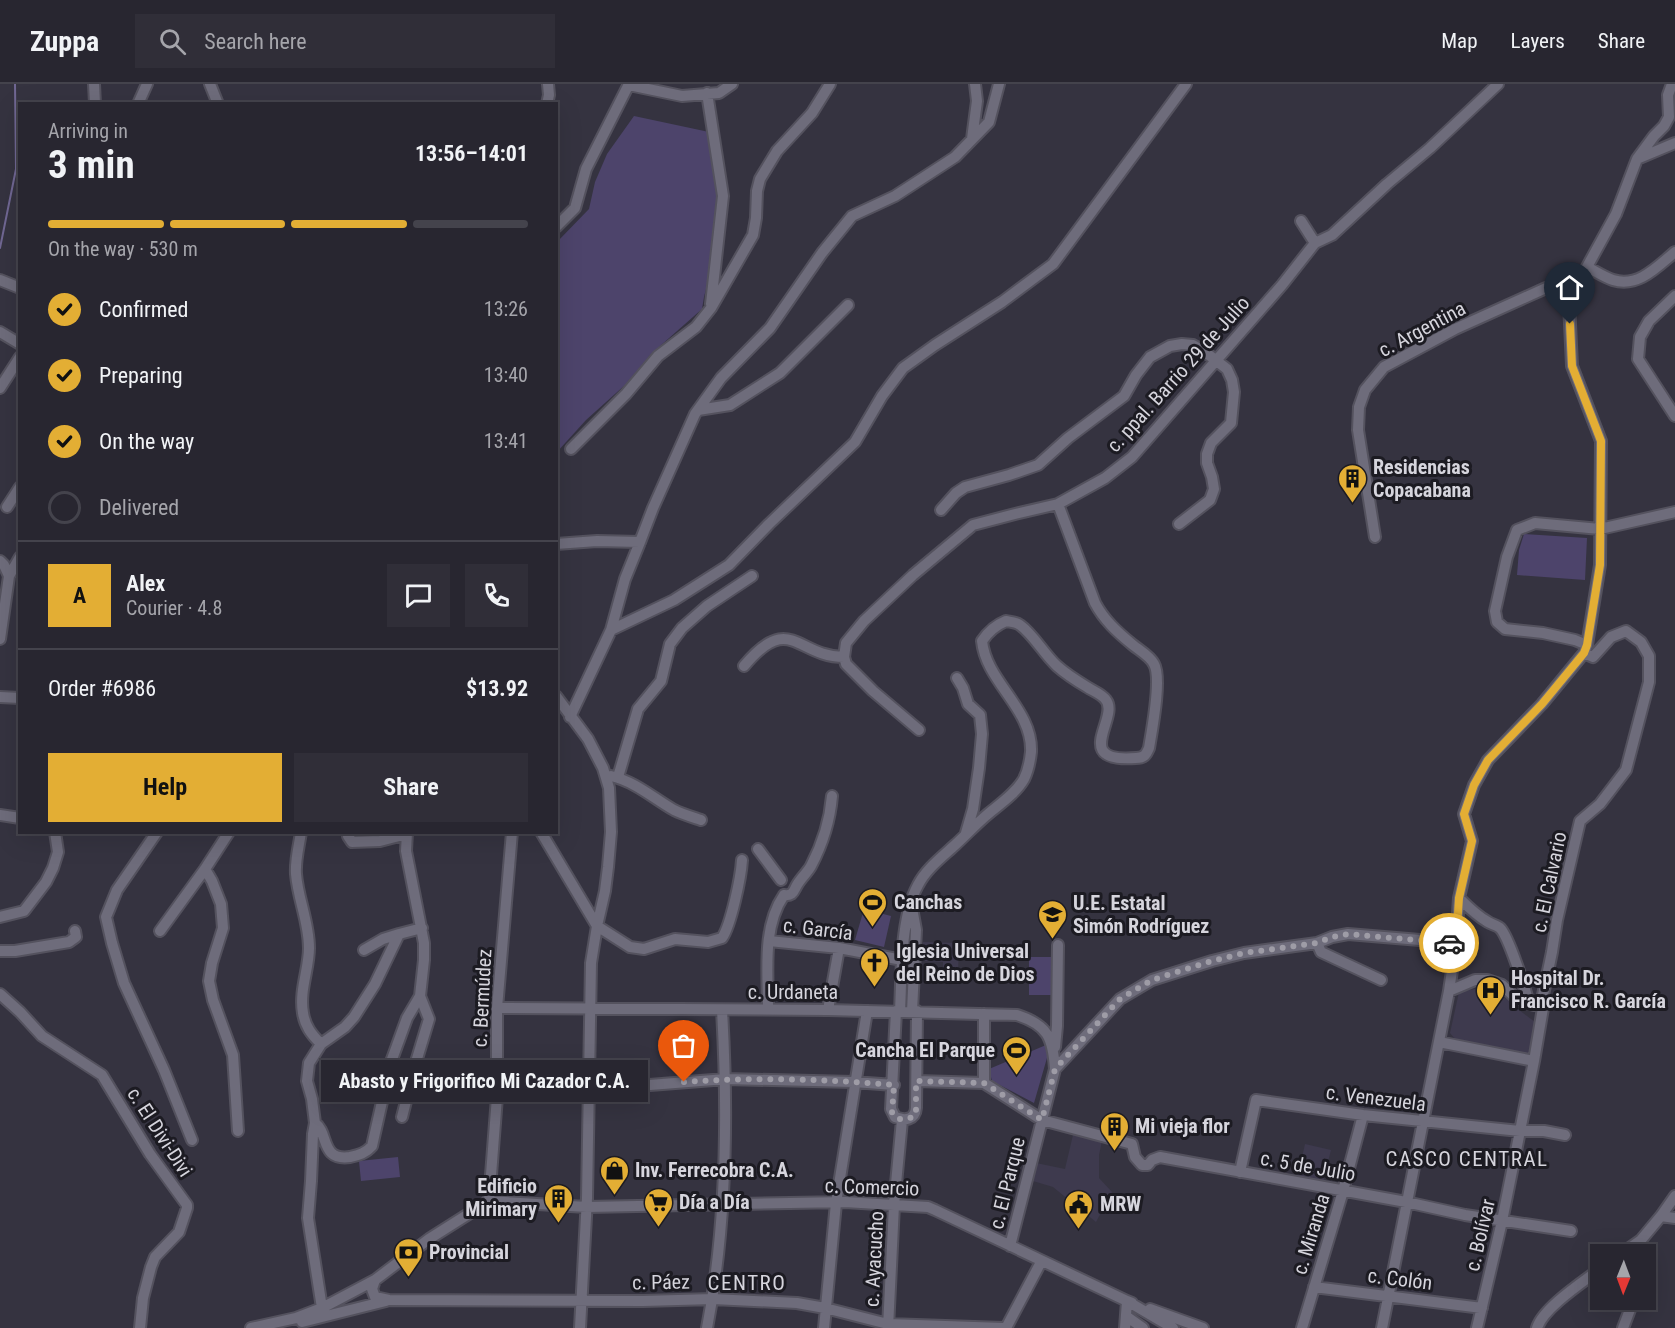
<!DOCTYPE html>
<html lang="en">
<head>
<meta charset="utf-8">
<style>
	body { margin:0; font-family:"Roboto Condensed",sans-serif; background:#302e38; color:#f1f3f6; height:100vh; display:flex; flex-direction:column; font-size:22px; white-space:nowrap }
	* { box-sizing:border-box; margin:0 }
	p { font-size:20px; color:#a5a5ab }
	.icon { flex:none; width:33px; height:33px; fill:none; stroke:currentColor; stroke-width:2; stroke-linecap:round; stroke-linejoin:round }
	.map { position:relative; flex:1; overflow:hidden }
	.details { position:absolute; left:18px; top:18px; width:540px; height:732px; display:flex; flex-direction:column; background:#282630; border-radius:0px; box-shadow:0 6px 24px #0002,0 0 0 2px #44434c }
	.details>* { flex:none }
	.needle { width:39px; rotate:181deg }
	.controls { position:absolute; left:1590px; top:1160px; display:grid; gap:12px }
	.controls a { display:grid; place-items:center; width:66px; height:66px; border-radius:0px; background:#282630; box-shadow:0 6px 24px #0002,0 0 0 2px #44434c; font-size:30px }
	.pin { position:absolute; display:grid; place-items:center; width:51px; height:51px; color:#fff; margin:-62px -26px; border-radius:50% 50% 50% 0; rotate:-45deg; box-shadow:0 0 6px #0007 }
	.pin .icon { rotate:45deg }
	.courier { position:absolute; display:grid; place-items:center; width:60px; height:60px; margin:-30px; border:4px solid #e3ae34; border-radius:50%; background:#fff; color:#222; box-shadow:0 2px 8px #0007 }
	.bubble { position:absolute; height:42px; border-radius:0px; background:#282630; box-shadow:0 6px 24px #0002,0 0 0 2px #44434c; font-size:20px; font-weight:700; line-height:42px; text-align:center }
	.head em { font-style:normal; font-weight:700 }
	.head div { display:flex; flex-direction:column-reverse }
	.head { display:flex; align-items:center; justify-content:space-between; height:102px; padding:0 30px }
	h1 { font-size:39px; font-weight:700; line-height:45px }
	.bar { display:grid; grid-template-columns:repeat(4,1fr); gap:9px 6px; align-content:center; height:72px; padding:0 30px }
	.bar i { height:8px; border-radius:4px; background:#44434c }
	.bar .current { background:#e3ae34 }
	.bar p { grid-column:span 4 }
	.line { display:flex; align-items:center; gap:15px; padding:0 30px; border-top:2px solid #44434c }
	.line div { flex:1 }
	.round { display:grid; place-items:center; flex:none; width:63px; height:63px; border-radius:0px; background:#302e38 }
	ol { padding:0 30px; list-style:none }
	li { display:flex; align-items:center; gap:18px; height:66px }
	li p { margin-inline-start:auto }
	li .icon { padding:6px; border-radius:50%; background:#e3ae34; color:#111; stroke-width:4 }
	li:last-child { color:#a5a5ab }
	li i { width:33px; height:33px; border:3px solid #44434c; border-radius:50% }
	.action { display:flex; gap:12px; margin-top:auto; padding:12px 30px }
	.action a { flex:1; height:69px; border-radius:0px; background:#e3ae34; color:#111; font-size:24px; font-weight:700; line-height:69px; text-align:center }
	.action a+a { background:#302e38; color:#f1f3f6 }
	header { display:flex; align-items:center; gap:36px; box-sizing:border-box; height:84px; padding:0 30px; background:#282630; border-bottom:2px solid #44434c }
	header strong { font-size:28px }
	nav { display:flex; gap:33px; margin-inline-start:auto; font-size:21px }
	.search { width:420px; height:54px; background:#302e38; display:flex; align-items:center; gap:15px; box-sizing:border-box; padding:0 21px; border-radius:0px; color:#a5a5ab; font-size:22px }
	.map>svg:first-child { display:block }
</style>
</head>
<body>
<header>
<strong>Zuppa</strong>
<div class="search"><svg class="icon" aria-label="search" viewBox="0 0 24 24"><circle cx="10" cy="10" r="6"/><path d="M15 15l6 6"/></svg>Search here</div>
<nav><a>Map</a><a>Layers</a><a>Share</a></nav>
</header>
<div class="map">
<svg width="1675" height="1244" viewBox="0 0 1675 1244">
	<rect width="100%" height="100%" fill="#353340"/>
	<!-- built -->
	<path fill="#3e3a4e" d="M 923,858 L 959,859 L 958,890 L 943,890 L 943,878 L 923,877 Z
		M 1485,903 L 1514,919 L 1519,926 L 1535,938 L 1529,971 L 1455,955 L 1450,949 L 1459,908 Z
		M 1073,1051 L 1102,1057 L 1099,1071 L 1099,1094 L 1112,1108 L 1096,1138 L 1053,1103 L 1033,1097 L 1036,1079 L 1065,1085 Z
		M 1305,1060 L 1331,1066 L 1323,1098 L 1298,1092 Z"/>
	<!-- green -->
	<path fill="#4d446b" d="M 634,32 L 709,48 L 719,106 L 713,177 L 704,213 L 702,225 L 651,270 L 625,301 L 586,336 L 557,368 L 557,158 L 589,125 L 595,98 L 607,70 Z
		M 1524,450 L 1587,454 L 1585,496 L 1517,491 L 1519,466 Z
		M 864,825 L 891,832 L 884,863 L 855,856 Z
		M 1029,873 L 1051,873 L 1051,911 L 1029,911 Z
		M 1046,961 L 1049,967 L 1034,1019 L 992,997 L 989,985 Z
		M 398,1073 L 400,1093 L 361,1097 L 359,1077 Z"/>
	<g fill="none" stroke-linecap="round" stroke-linejoin="round">
		<!-- stream -->
		<path stroke="#706793" stroke-width="2" d="M 0,164 L 16,85 L 15,0"/>
		<defs>
			<path id="minor" d="M 94,0 L 95,20
				M 210,0 L 218,20
				M 629,1 L 682,12 L 719,9 L 732,0
				M 707,9 L 723,112 L 711,220
				M 138,20 L 147,0
				M 547,20 L 549,11 L 548,0
				M 972,55 L 977,17 L 975,0
				M 1637,75 L 1654,52 L 1664,42 L 1669,33 L 1668,11 L 1672,0
				M 1301,137 L 1315,159
				M 556,143 L 575,124 L 586,85 L 629,0
				M 1587,183 C 1595,187 1604,193 1613,196 C 1638,204 1657,183 1675,168
				M 0,196 L 20,204
				M 1675,212 L 1649,237 L 1640,253 L 1638,275 L 1675,332
				M 0,248 L 20,260
				M 0,304 L 20,273
				M 698,326 L 730,321 L 780,289 L 848,221
				M 571,365 L 626,310 L 658,272 L 696,243 L 711,224 L 753,151 L 756,134 L 757,107 L 760,95 L 777,67 L 812,29 L 830,0
				M 7,423 L 20,403
				M 941,426 L 956,409 L 965,403 L 1009,391 L 1038,381 L 1068,354 L 1124,312 L 1136,291 L 1150,273 L 1170,262 L 1182,260 L 1193,261 L 1205,268 L 1227,285 L 1232,296 L 1234,308 L 1231,339 L 1211,359 L 1207,370 L 1207,379 L 1212,393 L 1214,405 L 1210,416 L 1179,440
				M 1375,453 L 1358,346 L 1359,323 L 1365,306 L 1384,283 L 1455,245 L 1546,204 L 1576,203
				M 556,460 L 597,457 L 640,458
				M 0,477 L 4,481 L 9,492 L 0,555
				M 9,492 L 20,473
				M 611,546 L 674,516 L 729,481 L 769,440 L 855,358 L 882,312 L 903,284 L 935,261 L 1002,218 L 1053,180 L 1186,0
				M 1587,561 L 1575,556 L 1543,549 L 1505,545 L 1497,538 L 1495,527 L 1507,473 L 1517,446 L 1535,439 L 1600,445 L 1675,428
				M 744,582 C 790,527 797,573 844,573
				M 957,594 L 963,604 L 968,620 L 980,631 L 982,650 L 979,684 L 973,725 L 966,749
				M 556,612 L 588,655 L 603,684 L 609,704 L 611,748 L 608,783 L 605,807 L 597,842 L 591,879 L 587,1114 L 580,1244
				M 0,613 L 20,614
				M 570,633 L 611,546 L 625,495 L 640,458 L 653,424 L 695,330 L 721,294 L 770,244 L 822,169 L 852,132 L 895,112 L 955,73 L 989,38 L 999,0
				M 919,646 L 873,607 L 846,580 L 844,573 L 846,559 L 864,537 L 913,491 L 973,441 L 1015,430 L 1058,420
				M 611,692 C 636,698 653,714 674,726 C 682,730 692,733 701,736
				M 618,693 L 638,625 L 661,597 L 670,560 L 682,544 L 707,522 L 752,492
				M 0,731 L 20,734
				M 157,748 L 117,806 L 106,833 L 112,859 L 124,899 L 164,986 L 192,1056
				M 301,748 C 299,762 295,776 296,790 C 298,815 309,838 309,864 C 309,885 299,907 303,929 C 305,942 311,950 321,960
				M 349,748 L 348,752 L 352,758 L 380,757 L 407,750
				M 541,748 L 597,842 L 630,863 L 644,865 L 675,855 L 708,858 L 722,854 C 731,841 741,793 742,776
				M 758,765 L 781,796
				M 205,785 L 212,797 L 221,820 L 223,844 L 212,879 L 209,897 L 213,916 L 233,971 L 238,1047
				M 784,811 C 793,812 793,808 797,801 C 801,794 807,789 811,782 C 822,761 830,736 832,712
				M 1459,814 C 1468,823 1477,832 1488,838 C 1491,840 1498,842 1500,844 C 1509,853 1525,905 1529,919
				M 912,824 L 916,846 L 912,927
				M 0,833 L 24,827 L 46,798 L 53,784 L 58,768 L 55,748
				M 160,847 L 205,785 L 229,748
				M 769,857 L 839,864 L 897,875
				M 1317,859 L 1321,868 L 1381,896
				M 364,866 L 383,855 L 399,850
				M 0,867 L 15,867 L 69,858 L 76,853 L 75,847
				M 1449,907 L 1475,896 L 1487,896 L 1502,901 L 1519,917 L 1534,921
				M 0,910 L 20,928 L 42,952 L 102,991 L 150,1070 L 187,1121 L 187,1124 L 179,1148 L 155,1173 L 151,1183 L 143,1214 L 140,1244
				M 497,924 L 828,926 L 1017,931 C 1048,941 1053,954 1055,985
				M 768,925 C 768,888 762,843 784,811
				M 828,926 L 839,864
				M 896,927 L 891,1025 L 895,1033 C 905,1037 915,1036 916,1024 L 917,927
				M 900,927 C 902,890 900,834 918,801 C 926,785 942,773 955,761 C 966,751 976,740 988,730 C 1000,720 1016,709 1024,695 C 1028,687 1030,677 1031,668 C 1033,625 986,598 982,557 C 988,548 996,541 1006,537 C 1011,538 1016,538 1020,541 C 1033,550 1044,570 1057,582 C 1066,590 1077,597 1087,603 C 1093,607 1102,610 1106,616 C 1120,634 1070,679 1136,674 C 1144,674 1146,671 1149,664 C 1152,646 1162,594 1154,580 C 1150,572 1139,566 1133,561 C 1117,548 1104,536 1095,519 L 1058,420 L 1105,394 L 1132,373 L 1282,201 L 1315,159 L 1332,151 L 1387,100 L 1430,64 L 1498,0
				M 1439,958 L 1534,977
				M 1055,963 L 1057,942 L 1058,861
				M 917,997 L 984,999 L 1042,1036 L 1132,1060 L 1135,1073 L 1142,1081 L 1148,1081 L 1152,1076 L 1160,1073 L 1406,1118 L 1465,1131 L 1571,1147
				M 984,999 L 984,930
				M 497,1013 L 726,995 L 854,998 L 894,1001
				M 402,1033 L 416,978 L 429,935 L 420,912
				M 315,1039 C 329,1049 320,1077 350,1073 C 359,1071 366,1069 372,1062 L 391,978 L 407,934 L 420,912 L 424,876 L 424,859 L 406,767 L 407,748
				M 1240,1088 L 1256,1016 L 1363,1031 L 1520,1047 L 1544,1047 L 1565,1051
				M 489,1117 L 497,1013 L 497,924 L 512,748
				M 1661,1132 L 1675,1134
				M 1010,1162 L 1055,985 L 1120,915 L 1152,896 L 1212,877 L 1244,869 L 1317,859 L 1332,853 L 1348,850 L 1456,859
				M 1621,1170 L 1641,1156 L 1661,1132 L 1675,1112
				M 1314,1203 L 1482,1224
				M 322,1224 L 308,1134 L 311,1097 L 313,1050 L 315,1039 L 312,1015 L 307,997 L 309,979 L 321,960 L 345,943 L 354,933 L 375,900 L 399,850 L 422,844
				M 1150,1225 L 1203,1244
				M 1126,1232 L 1143,1244
				M 302,1238 L 386,1217
				M 251,1244 L 296,1234 L 322,1224 L 375,1196
				M 707,1244 C 727,1141 728,1031 722,926
				M 824,1244 L 836,1119 L 867,927
				M 888,1244 L 894,1121 L 902,1036
				M 1003,1244 L 888,1240 L 825,1224 L 797,1219 L 713,1215 L 643,1217 L 389,1216 L 375,1213 L 372,1205 L 375,1196 L 429,1155 L 489,1117 L 587,1123 L 845,1118 L 894,1121 L 928,1123 L 935,1126 L 1127,1217 L 1173,1244
				M 1006,1244 L 1041,1178
				M 1125,1244 L 1127,1217 L 1132,1219
				M 1302,1244 L 1343,1107 L 1363,1031
				M 1382,1244 L 1449,907 L 1456,859 L 1459,814 L 1472,757 L 1464,730 L 1474,701 L 1488,676 L 1542,620 L 1584,569 L 1587,561 L 1600,481 L 1601,357 L 1572,282 L 1569,219 L 1576,203 L 1616,130 L 1637,75 L 1675,59
				M 1477,1244 L 1502,1137 L 1534,977 L 1543,924 L 1543,911 L 1552,868 L 1557,836 L 1580,737 L 1600,720 L 1626,686 L 1649,598 L 1649,572 L 1641,558 L 1626,547 L 1611,553 L 1593,573 L 1584,569
				M 1537,1244 C 1543,1224 1583,1198 1600,1185
				M 1623,1244 L 1634,1215"/>
		</defs>
		<!-- minor casing -->
		<use href="#minor" stroke="#54525e" stroke-width="14"/>
		<!-- minor -->
		<use href="#minor" stroke="#6e6c7b" stroke-width="10"/>
	</g>
	<g fill="none" stroke-linecap="round" stroke-linejoin="round">
		<!-- done -->
		<path stroke="#9e9ca6" stroke-width="6" stroke-dasharray="0 10.8" d="M 684,998 C 754,993 825,995 894,1001 L 892,1029 C 899,1038 908,1037 916,1030 L 916,997 L 984,999 L 1042,1036 L 1055,985 L 1120,915 L 1152,896 L 1212,877 L 1244,869 L 1317,859 L 1332,853 L 1348,850 L 1449,859"/>
		<!-- route -->
		<path stroke="#e3ae34" stroke-width="8" d="M 1449,859 L 1456,859 L 1459,814 L 1472,757 L 1464,730 L 1474,701 L 1488,676 L 1542,620 L 1584,569 L 1587,561 L 1600,481 L 1601,357 L 1572,282 L 1570,240"/>
	</g>
	<!-- icons -->
	<defs>
		<symbol id="building-pin" viewBox="-11 -11 22 30"><path d="M0 17L-7.5 6A9.5 9.5 0 1 1 7.5 6Z" fill="#e3ae34" stroke="#1c1b22"/><path d="M-4-6H4V6H1V3H-1V6H-4ZM-2.5-4.3h1.7v1.8h-1.7ZM.8-4.3h1.7v1.8H.8ZM-2.5-1h1.7V.8h-1.7ZM.8-1h1.7V.8H.8Z" fill="#111"/></symbol>
		<symbol id="stadium-pin" viewBox="-11 -11 22 30"><path d="M0 17L-7.5 6A9.5 9.5 0 1 1 7.5 6Z" fill="#e3ae34" stroke="#1c1b22"/><path d="M0-5a6.5 5 0 1 0 0 10a6.5 5 0 1 0 0-10ZM-3.5-1.8h7v3.6h-7Z" fill="#111"/></symbol>
		<symbol id="school-pin" viewBox="-11 -11 22 30"><path d="M0 17L-7.5 6A9.5 9.5 0 1 1 7.5 6Z" fill="#e3ae34" stroke="#1c1b22"/><path d="M0-5L7-2L0 1L-7-2ZM-4 1L0 2.5L4 1V4Q0 6-4 4Z" fill="#111"/></symbol>
		<symbol id="church-pin" viewBox="-11 -11 22 30"><path d="M0 17L-7.5 6A9.5 9.5 0 1 1 7.5 6Z" fill="#e3ae34" stroke="#1c1b22"/><path d="M-1.2-6h2.4v3.5h3.3v2.4h-3.3V6h-2.4V-.1h-3.3v-2.4h3.3Z" fill="#111"/></symbol>
		<symbol id="hospital-pin" viewBox="-11 -11 22 30"><path d="M0 17L-7.5 6A9.5 9.5 0 1 1 7.5 6Z" fill="#e3ae34" stroke="#1c1b22"/><path d="M-5-5h3v3.5h4V-5h3V5h-3V1.5h-4V5h-3Z" fill="#111"/></symbol>
		<symbol id="shop-pin" viewBox="-11 -11 22 30"><path d="M0 17L-7.5 6A9.5 9.5 0 1 1 7.5 6Z" fill="#e3ae34" stroke="#1c1b22"/><path d="M-5-2.5h2.3a2.7 3.5 0 0 1 5.4 0H5L5.5 6h-11ZM-1.5-2.5h3a1.5 2.3 0 0 0-3 0Z" fill="#111"/></symbol>
		<symbol id="supermarket-pin" viewBox="-11 -11 22 30"><path d="M0 17L-7.5 6A9.5 9.5 0 1 1 7.5 6Z" fill="#e3ae34" stroke="#1c1b22"/><path d="M-6-5.5h2.5l.6 2H6L4.5 2H-2.5L-4.4-4H-6ZM-1.5 3.2a1.3 1.3 0 1 0 .1 0ZM3 3.2a1.3 1.3 0 1 0 .1 0Z" fill="#111"/></symbol>
		<symbol id="civic-pin" viewBox="-11 -11 22 30"><path d="M0 17L-7.5 6A9.5 9.5 0 1 1 7.5 6Z" fill="#e3ae34" stroke="#1c1b22"/><path d="M-.6-6.5H3V-4.5H.6V-3L4-1V1h2V6H-6V1h2V-1L-.6-3ZM-1.2 2.5V6h2.4V2.5Z" fill="#111"/></symbol>
		<symbol id="bank-pin" viewBox="-11 -11 22 30"><path d="M0 17L-7.5 6A9.5 9.5 0 1 1 7.5 6Z" fill="#e3ae34" stroke="#1c1b22"/><path d="M-6-4H6V4H-6ZM0-2.3a2.3 2.3 0 1 0 0 4.6a2.3 2.3 0 1 0 0-4.6Z" fill="#111"/></symbol>
	</defs>
	<g fill-rule="evenodd">
		<use href="#building-pin" x="1336" y="378" width="33" height="45"/>
		<use href="#stadium-pin" x="856" y="802" width="33" height="45"/>
		<use href="#school-pin" x="1036" y="814" width="33" height="45"/>
		<use href="#church-pin" x="858" y="862" width="33" height="45"/>
		<use href="#hospital-pin" x="1474" y="890" width="33" height="45"/>
		<use href="#stadium-pin" x="1000" y="950" width="33" height="45"/>
		<use href="#building-pin" x="1098" y="1026" width="33" height="45"/>
		<use href="#shop-pin" x="598" y="1070" width="33" height="45"/>
		<use href="#building-pin" x="542" y="1098" width="33" height="45"/>
		<use href="#supermarket-pin" x="642" y="1102" width="33" height="45"/>
		<use href="#civic-pin" x="1062" y="1104" width="33" height="45"/>
		<use href="#bank-pin" x="392" y="1152" width="33" height="45"/>
	</g>
	<g text-anchor="middle" stroke-width="6" stroke-linejoin="round" paint-order="stroke">
		<!-- street labels -->
		<g font-size="20" fill="#d6d5dd" stroke="#1c1b22">
			<text transform="translate(1422 245) rotate(-28)" y="7">c. Argentina</text>
			<text transform="translate(1178 290) rotate(-48)" y="7">c. ppal. Barrio 29 de Julio</text>
			<text transform="translate(1549 798) rotate(-78)" y="7">c. El Calvario</text>
			<text transform="translate(818 845) rotate(7)" y="7">c. García</text>
			<text x="793" y="915">c. Urdaneta</text>
			<text transform="translate(482 914) rotate(-87)" y="7">c. Bermúdez</text>
			<text transform="translate(1376 1014) rotate(7)" y="7">c. Venezuela</text>
			<text transform="translate(160 1048) rotate(57)" y="7">c. El Divi-Divi</text>
			<text transform="translate(1308 1082) rotate(10)" y="7">c. 5 de Julio</text>
			<text transform="translate(1007 1099) rotate(-76)" y="7">c. El Parque</text>
			<text transform="translate(872 1103) rotate(2)" y="7">c. Comercio</text>
			<text transform="translate(1311 1150) rotate(-73)" y="7">c. Miranda</text>
			<text transform="translate(1480 1151) rotate(-77)" y="7">c. Bolívar</text>
			<text transform="translate(874 1175) rotate(-87)" y="7">c. Ayacucho</text>
			<text transform="translate(1400 1195) rotate(7)" y="7">c. Colón</text>
			<text transform="translate(661 1198) rotate(-1)" y="7">c. Páez</text>
		</g>
		<!-- poi labels -->
		<g font-size="20" font-weight="bold" fill="#d6d5dd" stroke="#1c1b22" text-anchor="start">
			<text x="1373" y="390">Residencias<tspan x="1373" dy="23">Copacabana</tspan></text>
			<text x="894" y="825">Canchas</text>
			<text x="1073" y="826">U.E. Estatal<tspan x="1073" dy="23">Simón Rodríguez</tspan></text>
			<text x="896" y="874">Iglesia Universal<tspan x="896" dy="23">del Reino de Dios</tspan></text>
			<text x="1511" y="901">Hospital Dr.<tspan x="1511" dy="23">Francisco R. García</tspan></text>
			<text x="995" y="973" text-anchor="end">Cancha El Parque</text>
			<text x="1135" y="1049">Mi vieja flor</text>
			<text x="635" y="1093">Inv. Ferrecobra C.A.</text>
			<text x="537" y="1109" text-anchor="end">Edificio<tspan x="537" dy="23">Mirimary</tspan></text>
			<text x="679" y="1125">Día a Día</text>
			<text x="1100" y="1127">MRW</text>
			<text x="429" y="1175">Provincial</text>
		</g>
		<!-- neighbourhood labels -->
		<g font-size="21" letter-spacing="1.5" fill="#d6d5dd" stroke="#1c1b22">
			<text x="1467" y="1082">CASCO CENTRAL</text>
			<text x="747" y="1206">CENTRO</text>
		</g>
	</g>
</svg>
<div class="controls">
<a><svg class="needle" viewBox="-14 -14 28 28"><path d="M0-13l5 13h-10z" fill="#e53935"/><path d="M0 13l5-13h-10z" fill="#a5a5ab"/></svg></a>
</div>
<div class="pin" style="left:684px;top:998px;background:#ea580c"><svg class="icon" aria-label="bag" viewBox="0 0 24 24"><path d="M5 8h14l-1 12H6zM9 8a3 3 0 0 1 6 0"/></svg></div>
<div class="pin" style="left:1570px;top:240px;background:#1f2937"><svg class="icon" aria-label="home" viewBox="0 0 24 24"><path d="M3 11l9-7 9 7M6 9v11h12V9"/></svg></div>
<div class="courier" style="left:1449px;top:859px"><svg class="icon" aria-label="car" viewBox="0 0 24 24"><path d="M5 17H2v-5l4-1 3-4h7l3 4 3 1v5h-3M9 17h6M6 11h13"/><circle cx="7" cy="17" r="2"/><circle cx="17" cy="17" r="2"/></svg></div>
<div class="bubble" style="left:321px;top:976px;width:327px">Abasto y Frigorifico Mi Cazador C.A.</div>
<section class="details">
<div class="head"><div><h1>3 min</h1><p>Arriving in</p></div><em>13:56–14:01</em></div>
<div class="bar"><i class="current"></i><i class="current"></i><i class="current"></i><i></i><p>On the way · 530 m</p></div>
<ol>
<li><svg class="icon" aria-label="check" viewBox="0 0 24 24"><path d="M5 12l5 5 9-10"/></svg>Confirmed<p>13:26</p></li>
<li><svg class="icon" aria-label="check" viewBox="0 0 24 24"><path d="M5 12l5 5 9-10"/></svg>Preparing<p>13:40</p></li>
<li><svg class="icon" aria-label="check" viewBox="0 0 24 24"><path d="M5 12l5 5 9-10"/></svg>On the way<p>13:41</p></li>
<li><i></i>Delivered</li>
</ol>
<div class="line" style="height:108px"><b class="round" style="background:#e3ae34;color:#111">A</b><div><b>Alex</b><p>Courier · 4.8</p></div><a class="round"><svg class="icon" aria-label="chat" viewBox="0 0 24 24"><path d="M4 5h16v11H9l-5 4z"/></svg></a><a class="round"><svg class="icon" aria-label="phone" viewBox="0 0 24 24"><path d="M5 4h4l2 5-3 2q2 4 5 5l2-3 5 2v4C11 20 4 13 5 4z"/></svg></a></div>
<div class="line" style="height:78px"><div>Order #6986</div><b>$13.92</b></div>
<div class="action"><a>Help</a><a>Share</a></div>
</section>
</div>
</body>
</html>
